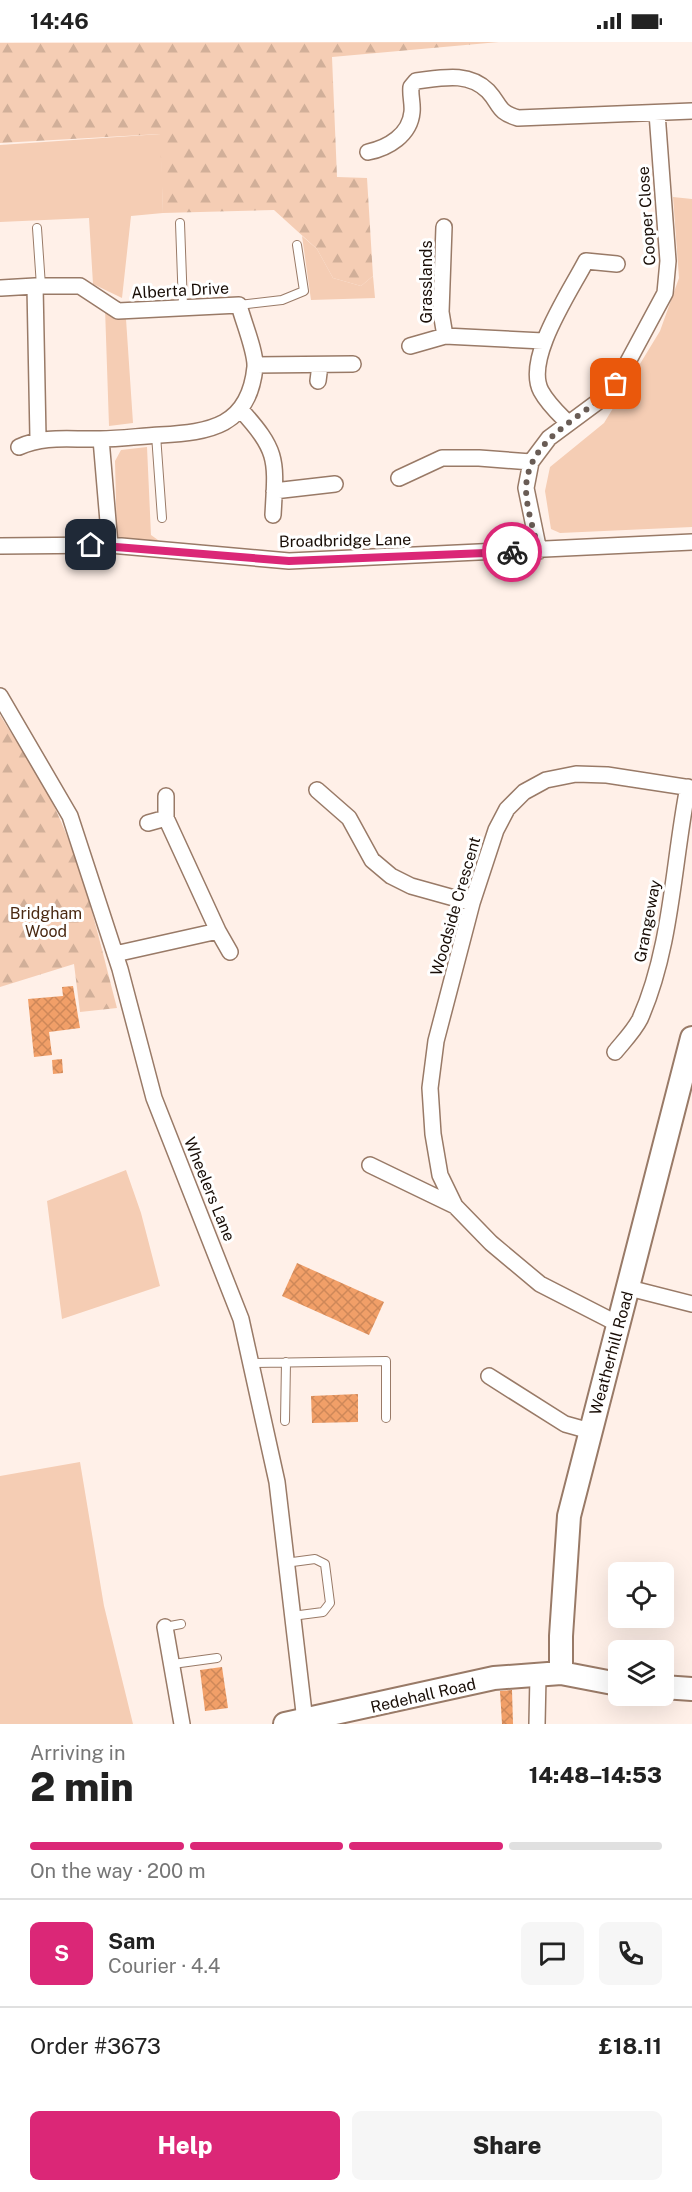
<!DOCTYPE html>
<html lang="en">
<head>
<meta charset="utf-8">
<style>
	body { margin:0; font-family:"Public Sans",sans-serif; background:#f6f6f6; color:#222; height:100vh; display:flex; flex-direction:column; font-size:22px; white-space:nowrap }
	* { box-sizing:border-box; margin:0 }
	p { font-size:20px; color:#767676 }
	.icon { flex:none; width:33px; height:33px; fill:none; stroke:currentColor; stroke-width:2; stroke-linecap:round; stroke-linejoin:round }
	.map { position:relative; height:1682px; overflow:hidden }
	.details { display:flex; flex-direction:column; background:#fff; flex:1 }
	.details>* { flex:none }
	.controls { position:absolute; left:608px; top:1520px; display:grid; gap:12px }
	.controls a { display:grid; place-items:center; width:66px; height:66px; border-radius:9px; background:#fff; box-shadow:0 6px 24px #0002; font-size:30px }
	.pin { position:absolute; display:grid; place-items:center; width:51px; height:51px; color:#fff; margin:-26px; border-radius:12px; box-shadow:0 3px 9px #0006 }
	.courier { position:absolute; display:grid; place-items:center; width:60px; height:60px; margin:-30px; border:4px solid #db2777; border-radius:50%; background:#fff; color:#222; box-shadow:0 2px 8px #0007 }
	.summary em { font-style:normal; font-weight:800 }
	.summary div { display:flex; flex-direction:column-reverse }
	.summary { display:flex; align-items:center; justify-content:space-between; height:102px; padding:0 30px }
	h1 { font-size:39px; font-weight:800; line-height:45px }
	.bar { display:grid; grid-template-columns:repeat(4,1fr); gap:9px 6px; align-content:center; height:72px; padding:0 30px }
	.bar i { height:8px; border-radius:4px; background:#e0e0e0 }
	.bar .active { background:#db2777 }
	.bar p { grid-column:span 4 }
	.line { display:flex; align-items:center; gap:15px; padding:0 30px; border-top:2px solid #e0e0e0 }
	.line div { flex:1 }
	.round { display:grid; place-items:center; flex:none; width:63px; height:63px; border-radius:9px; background:#f6f6f6 }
	.button { display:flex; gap:12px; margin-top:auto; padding:12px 30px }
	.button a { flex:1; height:69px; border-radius:9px; background:#db2777; color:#fff; font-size:24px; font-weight:800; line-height:69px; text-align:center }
	.button a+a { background:#f6f6f6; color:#222 }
	.status { display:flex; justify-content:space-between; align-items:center; height:42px; padding:0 30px; background:#fff; direction:ltr }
	.status svg { height:16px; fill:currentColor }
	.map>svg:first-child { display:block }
</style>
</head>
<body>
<div class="status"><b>14:46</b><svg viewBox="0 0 49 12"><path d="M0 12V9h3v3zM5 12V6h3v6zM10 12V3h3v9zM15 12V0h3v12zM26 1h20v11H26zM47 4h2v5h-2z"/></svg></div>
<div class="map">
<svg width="692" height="1682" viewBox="0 0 692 1682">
	<defs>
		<pattern id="forest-firs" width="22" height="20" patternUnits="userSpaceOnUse" patternTransform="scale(1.5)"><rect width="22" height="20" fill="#f5cdb4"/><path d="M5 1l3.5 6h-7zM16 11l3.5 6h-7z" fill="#d1af99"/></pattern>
		<pattern id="building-cross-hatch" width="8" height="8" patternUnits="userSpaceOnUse" patternTransform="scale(1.5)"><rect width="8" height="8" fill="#f19f68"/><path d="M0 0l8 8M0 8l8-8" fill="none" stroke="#ce8859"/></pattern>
	</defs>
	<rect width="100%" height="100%" fill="#fff0e8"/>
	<!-- green -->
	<path fill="#f5cdb4" d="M 161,92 L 163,171 L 131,174 L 122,256 L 93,242 L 89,176 L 0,180 L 0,103 Z
		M 673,155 L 692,157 L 692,485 L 560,491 L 551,487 L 545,449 L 550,425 L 604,381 L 660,289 L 679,236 Z
		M 302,194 L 317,207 L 333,236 L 361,244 L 373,234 L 375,256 L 311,258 Z
		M 105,266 L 126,277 L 133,381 L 109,384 Z
		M 147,405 L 151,493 L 172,508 L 117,498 L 115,419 L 121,408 Z
		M 126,1128 L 141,1171 L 160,1244 L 62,1277 L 47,1159 Z
		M 80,1420 L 104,1564 L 133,1682 L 0,1682 L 0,1434 Z"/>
	<!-- forest -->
	<path fill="url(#forest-firs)" d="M 499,0 L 332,15 L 337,135 L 367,136 L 373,234 L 361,244 L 333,236 L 317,207 L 274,168 L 163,171 L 160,92 L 0,101 L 0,1 Z
		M 0,673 C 17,701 36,727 50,756 C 82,819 99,897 117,966 L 80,970 L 74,922 L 0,945 Z"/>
	<!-- building -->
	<path fill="url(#building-cross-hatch)" d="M 73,944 L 80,986 L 49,990 L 52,1013 L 34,1015 L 28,957 L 63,954 L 62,945 Z
		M 62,1017 L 63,1031 L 53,1032 L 52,1018 Z
		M 297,1221 L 384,1260 L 369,1293 L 282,1254 Z
		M 358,1352 L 358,1380 L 312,1381 L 311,1354 Z
		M 222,1625 L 228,1666 L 205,1669 L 200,1628 Z
		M 512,1648 L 513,1682 L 502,1682 L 500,1649 Z"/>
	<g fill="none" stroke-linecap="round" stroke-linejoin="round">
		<defs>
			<path id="lane" d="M 180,181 L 183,264
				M 37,186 L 41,244
				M 239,263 L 282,258 L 304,249 L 297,203
				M 156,393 L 162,476
				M 253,1321 L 386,1319 L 386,1376
				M 285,1379 L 286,1320
				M 285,1521 L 315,1517 L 325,1522 L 330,1561 L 323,1570 L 292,1574
				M 165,1585 L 181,1582
				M 173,1622 L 217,1616"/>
			<path id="street" d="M 368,110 C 388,106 410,93 412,70 C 413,62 410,53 411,45 L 416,39 C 441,36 468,29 488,49 C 501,63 497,70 518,76 L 692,69
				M 444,185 L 441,270 L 445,294
				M 1,246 L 35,244
				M 410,304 L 445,294 L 543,299
				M 255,323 L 353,322
				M 318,339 L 320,323
				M 241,368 C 279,410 276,418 273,473
				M 568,381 C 558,371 548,362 541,349 C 524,317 570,250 586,219 L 617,222
				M 101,397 L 110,503
				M 19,405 C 45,393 71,398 100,397 C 120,397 140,394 160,393 C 210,390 249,385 255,325 C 256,310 243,279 239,263 L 118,269 L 80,244 L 35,244 L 38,396
				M 399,436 L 442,416 L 479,416 L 531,420
				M 274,449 L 335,442
				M 0,504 L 110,503 L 289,519 L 692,500
				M 539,509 L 526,446 L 531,420 L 549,396 L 603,356 L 616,342 L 665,251 L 668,219 L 657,71
				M 0,654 L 70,774 L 120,927 L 154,1056 L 241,1277 L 277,1440 L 305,1679
				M 317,748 L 349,776 L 372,818 L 391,834 L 411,844 L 472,861
				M 166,754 L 166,776
				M 218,889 L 230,910
				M 115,912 L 218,889 L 166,776 L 148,781
				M 615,1010 C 623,1000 634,989 640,977 C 672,905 673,821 688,745
				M 370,1123 L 455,1164
				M 629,1246 L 692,1262
				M 618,1282 L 540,1242 L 491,1201 L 455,1164 L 440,1133 L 433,1092 L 430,1046 L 436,999 L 472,861 L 496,788 L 507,767 L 524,750 L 546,738 L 576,732 L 607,733 L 692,746
				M 489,1334 L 565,1382 L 590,1389
				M 165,1585 L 182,1682
				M 537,1682 L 538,1634"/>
			<path id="secondary" d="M 561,1631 L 561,1594 L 569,1474 L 692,996
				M 663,1645 L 692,1647
				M 285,1682 L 494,1636 L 561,1631 L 618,1642"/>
		</defs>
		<!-- lane casing -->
		<use href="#lane" stroke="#997a67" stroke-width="10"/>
		<!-- street casing -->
		<use href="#street" stroke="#997a67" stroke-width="18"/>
		<!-- secondary casing -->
		<use href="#secondary" stroke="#997a67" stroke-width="26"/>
		<!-- lane -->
		<use href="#lane" stroke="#fff" stroke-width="8"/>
		<!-- street -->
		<use href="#street" stroke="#fff" stroke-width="15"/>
		<!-- secondary -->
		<use href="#secondary" stroke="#fff" stroke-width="22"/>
	</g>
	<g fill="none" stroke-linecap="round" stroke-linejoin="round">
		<!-- done -->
		<path stroke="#695c55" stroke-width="6" stroke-dasharray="0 10.8" d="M 512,510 L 539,509 C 534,489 526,466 526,446 C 528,394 586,376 616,342"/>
		<!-- route -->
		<path stroke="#db2777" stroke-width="8" d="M 91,503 L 289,519 L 512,510"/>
	</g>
	<g text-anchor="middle" stroke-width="6" stroke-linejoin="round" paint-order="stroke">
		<!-- street labels -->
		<g font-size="16" fill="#180d06" stroke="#fff">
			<text transform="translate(646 174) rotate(-94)" y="6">Cooper Close</text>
			<text transform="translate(426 240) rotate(-90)" y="6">Grasslands</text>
			<text transform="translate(180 248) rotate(-3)" y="6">Alberta Drive</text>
			<text transform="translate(345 498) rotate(-1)" y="6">Broadbridge Lane</text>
			<text transform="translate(455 864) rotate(-74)" y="6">Woodside Crescent</text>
			<text transform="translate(647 879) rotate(-79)" y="6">Grangeway</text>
			<text transform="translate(210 1147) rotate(68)" y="6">Wheelers Lane</text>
			<text transform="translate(611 1311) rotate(-75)" y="6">Weatherhill Road</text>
			<text transform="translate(423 1653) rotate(-13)" y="6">Redehall Road</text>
		</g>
		<!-- park labels -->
		<g font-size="16" fill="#4b2a13" stroke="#fff">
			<text x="46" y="877">Bridgham<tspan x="46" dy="18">Wood</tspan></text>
		</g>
	</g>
</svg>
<div class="controls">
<a><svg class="icon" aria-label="locate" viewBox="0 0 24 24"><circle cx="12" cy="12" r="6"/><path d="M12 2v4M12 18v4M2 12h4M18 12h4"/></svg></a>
<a><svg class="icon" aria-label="layers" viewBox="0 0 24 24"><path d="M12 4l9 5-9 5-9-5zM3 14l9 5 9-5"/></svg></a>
</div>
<div class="pin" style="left:616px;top:342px;background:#ea580c"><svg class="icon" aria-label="bag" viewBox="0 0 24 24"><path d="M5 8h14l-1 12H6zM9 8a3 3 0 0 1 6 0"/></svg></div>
<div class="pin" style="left:91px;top:503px;background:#1f2937"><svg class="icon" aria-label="home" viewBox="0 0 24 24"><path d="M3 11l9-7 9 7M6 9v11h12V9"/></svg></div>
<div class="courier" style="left:512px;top:510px"><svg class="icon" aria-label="bike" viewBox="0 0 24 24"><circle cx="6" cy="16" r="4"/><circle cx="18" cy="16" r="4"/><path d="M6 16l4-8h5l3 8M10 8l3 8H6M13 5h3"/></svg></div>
</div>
<section class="details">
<div class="summary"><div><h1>2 min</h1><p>Arriving in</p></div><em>14:48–14:53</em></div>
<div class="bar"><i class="active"></i><i class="active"></i><i class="active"></i><i></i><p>On the way · 200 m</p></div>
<div class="line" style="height:108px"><b class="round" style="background:#db2777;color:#fff">S</b><div><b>Sam</b><p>Courier · 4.4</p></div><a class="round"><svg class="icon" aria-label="chat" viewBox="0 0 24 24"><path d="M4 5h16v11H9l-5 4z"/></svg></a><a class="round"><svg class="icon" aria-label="phone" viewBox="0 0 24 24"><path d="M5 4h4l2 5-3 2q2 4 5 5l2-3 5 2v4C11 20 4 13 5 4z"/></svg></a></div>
<div class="line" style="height:78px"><div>Order #3673</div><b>£18.11</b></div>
<div class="button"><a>Help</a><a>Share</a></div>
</section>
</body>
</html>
